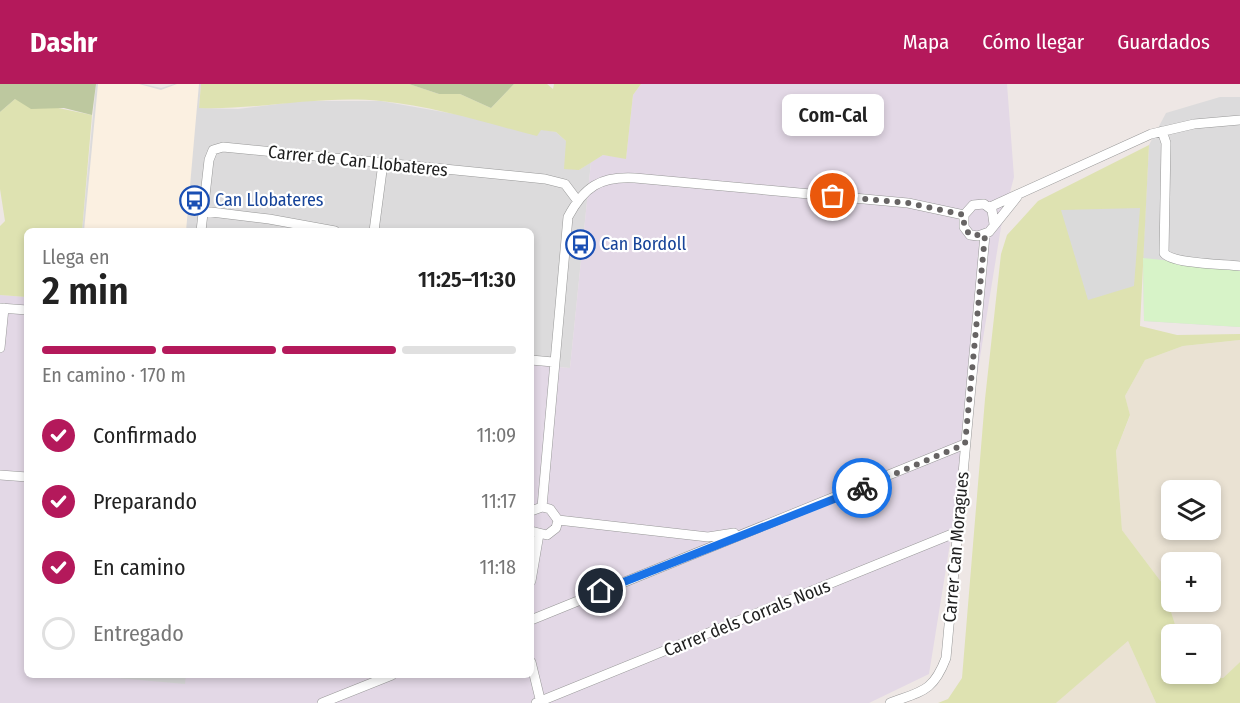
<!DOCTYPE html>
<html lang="es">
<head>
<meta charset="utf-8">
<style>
	body { margin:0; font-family:"Fira Sans Condensed",sans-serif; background:#f6f6f6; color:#222; height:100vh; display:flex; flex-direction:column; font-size:22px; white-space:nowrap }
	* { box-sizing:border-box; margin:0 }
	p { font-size:20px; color:#767676 }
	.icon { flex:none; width:33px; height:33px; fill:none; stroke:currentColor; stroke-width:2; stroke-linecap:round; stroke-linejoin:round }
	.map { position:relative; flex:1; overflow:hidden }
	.side { position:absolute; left:24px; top:144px; width:510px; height:450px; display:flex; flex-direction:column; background:#fff; border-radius:9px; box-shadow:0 3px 9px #0003 }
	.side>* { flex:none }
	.fabs { position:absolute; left:1161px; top:396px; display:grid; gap:12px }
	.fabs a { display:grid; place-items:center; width:60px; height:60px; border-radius:9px; background:#fff; box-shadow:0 3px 9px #0003; font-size:30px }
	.pin { position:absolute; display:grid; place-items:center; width:51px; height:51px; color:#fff; margin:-26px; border:3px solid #fff; border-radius:50%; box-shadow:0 2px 6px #0007 }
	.courier { position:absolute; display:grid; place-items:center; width:60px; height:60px; margin:-30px; border:4px solid #1a73e8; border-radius:50%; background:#fff; color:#222; box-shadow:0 2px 8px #0007 }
	.bubble { position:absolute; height:42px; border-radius:9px; background:#fff; box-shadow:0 3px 9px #0003; font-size:20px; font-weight:600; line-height:42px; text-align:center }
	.overview em { font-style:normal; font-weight:600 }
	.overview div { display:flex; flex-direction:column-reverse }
	.overview { display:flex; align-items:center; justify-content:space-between; height:102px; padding:0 18px }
	h1 { font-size:39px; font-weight:600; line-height:45px }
	.bar { display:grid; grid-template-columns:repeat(4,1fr); gap:9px 6px; align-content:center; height:72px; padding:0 18px }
	.bar i { height:8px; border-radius:4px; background:#e0e0e0 }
	.bar .selected { background:#b4195b }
	.bar p { grid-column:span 4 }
	ol { padding:0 18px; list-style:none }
	li { display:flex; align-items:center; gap:18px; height:66px }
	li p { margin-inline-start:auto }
	li .icon { padding:6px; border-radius:50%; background:#b4195b; color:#fff; stroke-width:4 }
	li:last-child { color:#767676 }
	li i { width:33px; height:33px; border:3px solid #e0e0e0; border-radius:50% }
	header { display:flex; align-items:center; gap:36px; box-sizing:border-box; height:84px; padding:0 30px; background:#b4195b; color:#fff }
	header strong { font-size:28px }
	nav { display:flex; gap:33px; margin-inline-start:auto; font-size:21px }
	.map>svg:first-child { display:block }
</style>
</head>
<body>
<header>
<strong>Dashr</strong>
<nav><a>Mapa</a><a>Cómo llegar</a><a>Guardados</a></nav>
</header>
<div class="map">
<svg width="1240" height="619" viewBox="0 0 1240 619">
	<rect width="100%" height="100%" fill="#eee7e5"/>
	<!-- residential -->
	<path fill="#dcdbdc" d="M 96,0 L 143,0 L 161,4 L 174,0 L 201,0 L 199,24 L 238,25 L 302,17 L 381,17 L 556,48 L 566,57 L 579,86 L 591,78 L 570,284 L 531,281 L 531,147 L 82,147 Z
		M 1220,13 L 1240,13 L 1240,243 L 1144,237 L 1143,174 L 1149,61 L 1166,29 Z"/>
	<!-- industrial -->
	<path fill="#e3d8e6" d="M 641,0 L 1007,0 L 1014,93 L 1001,143 L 929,590 L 869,619 L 0,619 L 0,211 L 27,213 L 27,591 L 531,591 L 531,281 L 570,284 L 591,78 L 603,71 L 626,74 L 633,11 Z"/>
	<!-- education -->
	<path fill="#fbf0e1" d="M 98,0 L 139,0 L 161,6 L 177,0 L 199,0 L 186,147 L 84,147 Z"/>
	<!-- farmland -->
	<path fill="#eae2d3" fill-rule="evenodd" d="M 1240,256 L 1240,578 L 1223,594 L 1190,591 L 1210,590 L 1210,550 L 1178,550 L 1162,499 L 1122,446 L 1116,367 L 1130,332 L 1125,312 L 1145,276 L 1183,262 ZM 1172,406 L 1210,406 L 1210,446 L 1172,446 ZM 1172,478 L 1210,478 L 1210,518 L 1172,518 Z
		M 1128,557 L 1156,619 L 1056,619 L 1060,615 Z"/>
	<!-- grass -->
	<path fill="#dee2b1" d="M 201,0 L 409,0 L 439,10 L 460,10 L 491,24 L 514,0 L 547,0 L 553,5 L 554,0 L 641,0 L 633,11 L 626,75 L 603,71 L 579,86 L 564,85 L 566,57 L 556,48 L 541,46 L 537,52 C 486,39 433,22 381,17 C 320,11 260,26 199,24 Z
		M 15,15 L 92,31 L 82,147 L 27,147 L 27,213 L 0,211 L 0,142 L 5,137 L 0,105 L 0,28 Z
		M 1149,61 L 1140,242 L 1177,251 L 1240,250 L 1240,256 L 1183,262 L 1145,276 L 1125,312 L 1130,331 L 1116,367 L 1122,446 L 1162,499 L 1178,550 L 1172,550 L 1172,590 L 1223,594 L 1240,578 L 1240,619 L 1156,619 L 1128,557 L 1056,619 L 938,619 L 948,615 L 962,594 L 985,315 L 1001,170 L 1007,151 L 1038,117 Z"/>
	<!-- forest -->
	<path fill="#bdc89f" d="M 0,0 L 96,0 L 92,31 L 64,24 L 31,25 L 15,15 L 0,28 Z
		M 409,0 L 514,0 L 491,24 L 460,10 L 439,10 Z"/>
	<!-- park -->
	<path fill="#d7f3c8" d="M 1143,174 L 1240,184 L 1240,243 L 1144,237 Z"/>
	<!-- parking -->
	<path fill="#dadada" d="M 1140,124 L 1134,202 L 1088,216 L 1061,126 Z
		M 106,591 L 186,591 L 185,600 L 106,593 Z"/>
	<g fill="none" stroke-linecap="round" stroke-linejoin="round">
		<defs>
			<path id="street" d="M 1162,47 L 1166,59 L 1164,169 C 1172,180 1224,180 1240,182
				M 990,123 L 1151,50 L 1194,40 L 1240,36
				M 203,127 L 269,135 L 335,147
				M 994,140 L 992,126 L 984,120 L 973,121 L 964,131 L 964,143 L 970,151 L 978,152 L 989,148 L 1017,113
				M 201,147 L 209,76 L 213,66 L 223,63 L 545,95 L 565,100 L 577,116
				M 374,147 L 383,79
				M 0,224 L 27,226
				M 0,264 L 4,224
				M 531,276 L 553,278
				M 0,391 L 27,393
				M 542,423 L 568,133 C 584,103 600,92 635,94 L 908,119 L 964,131
				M 531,427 L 542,423 L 550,425 L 558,436 L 556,444 L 547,451 L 531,447
				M 558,436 L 708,453 L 734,449
				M 531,497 L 539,450
				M 531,536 L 965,360
				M 531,578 L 541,619
				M 322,619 L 392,591
				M 536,619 L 957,448
				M 890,619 C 922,607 933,608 946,574 L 985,151"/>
		</defs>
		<!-- street casing -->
		<use href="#street" stroke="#989898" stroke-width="10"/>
		<!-- street -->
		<use href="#street" stroke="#fff" stroke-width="9"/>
	</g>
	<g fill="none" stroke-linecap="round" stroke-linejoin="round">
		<!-- done -->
		<path stroke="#676464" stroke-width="6" stroke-dasharray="0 10.8" d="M 833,112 L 908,119 L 964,131 L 964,143 L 970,151 L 985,151 L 965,360 L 862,404"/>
		<!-- route -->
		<path stroke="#1a73e8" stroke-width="8" d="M 601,507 L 862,404"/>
	</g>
	<!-- icons -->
	<defs>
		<symbol id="bus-ring" viewBox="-11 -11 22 22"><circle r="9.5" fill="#fff" stroke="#1a4fb4" stroke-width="1.5"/><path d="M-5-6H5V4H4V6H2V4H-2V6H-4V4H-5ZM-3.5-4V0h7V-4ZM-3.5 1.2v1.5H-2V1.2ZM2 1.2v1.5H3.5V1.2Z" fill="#1a4fb4"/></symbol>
	</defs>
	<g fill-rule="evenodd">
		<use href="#bus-ring" x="178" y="100" width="33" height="33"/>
		<use href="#bus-ring" x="564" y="144" width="33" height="33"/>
	</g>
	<g text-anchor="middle" stroke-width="4.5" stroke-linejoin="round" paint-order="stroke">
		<!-- street labels -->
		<g font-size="18" fill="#1e1e1e" stroke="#fff">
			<text transform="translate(358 77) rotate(6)" y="6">Carrer de Can Llobateres</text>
			<text transform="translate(956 463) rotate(-85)" y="6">Carrer Can Moragues</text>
			<text transform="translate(747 534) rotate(-22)" y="6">Carrer dels Corrals Nous</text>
		</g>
		<!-- transit labels -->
		<g font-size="18" fill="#164399" stroke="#fff" text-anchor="start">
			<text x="215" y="122">Can Llobateres</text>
			<text x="601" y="166">Can Bordoll</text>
		</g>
	</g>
</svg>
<div class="fabs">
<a><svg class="icon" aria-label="layers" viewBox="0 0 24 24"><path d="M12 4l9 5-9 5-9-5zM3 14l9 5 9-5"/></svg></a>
<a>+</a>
<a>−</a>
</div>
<div class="pin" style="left:833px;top:112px;background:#ea580c"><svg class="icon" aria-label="bag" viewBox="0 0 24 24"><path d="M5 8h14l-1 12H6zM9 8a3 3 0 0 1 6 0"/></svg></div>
<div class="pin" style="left:601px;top:507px;background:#1f2937"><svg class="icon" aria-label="home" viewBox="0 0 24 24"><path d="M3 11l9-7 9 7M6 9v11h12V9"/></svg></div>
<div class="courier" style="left:862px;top:404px"><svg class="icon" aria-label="bike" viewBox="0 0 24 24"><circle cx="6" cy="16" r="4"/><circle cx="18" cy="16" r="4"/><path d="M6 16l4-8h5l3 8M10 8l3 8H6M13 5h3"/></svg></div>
<div class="bubble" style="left:782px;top:10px;width:102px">Com-Cal</div>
<section class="side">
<div class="overview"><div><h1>2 min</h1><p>Llega en</p></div><em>11:25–11:30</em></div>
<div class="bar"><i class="selected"></i><i class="selected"></i><i class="selected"></i><i></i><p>En camino · 170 m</p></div>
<ol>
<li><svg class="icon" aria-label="check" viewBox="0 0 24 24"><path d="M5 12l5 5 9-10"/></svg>Confirmado<p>11:09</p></li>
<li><svg class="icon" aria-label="check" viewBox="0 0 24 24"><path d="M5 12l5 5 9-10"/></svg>Preparando<p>11:17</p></li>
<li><svg class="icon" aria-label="check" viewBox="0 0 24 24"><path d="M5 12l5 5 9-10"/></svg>En camino<p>11:18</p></li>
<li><i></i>Entregado</li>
</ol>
</section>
</div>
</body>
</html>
